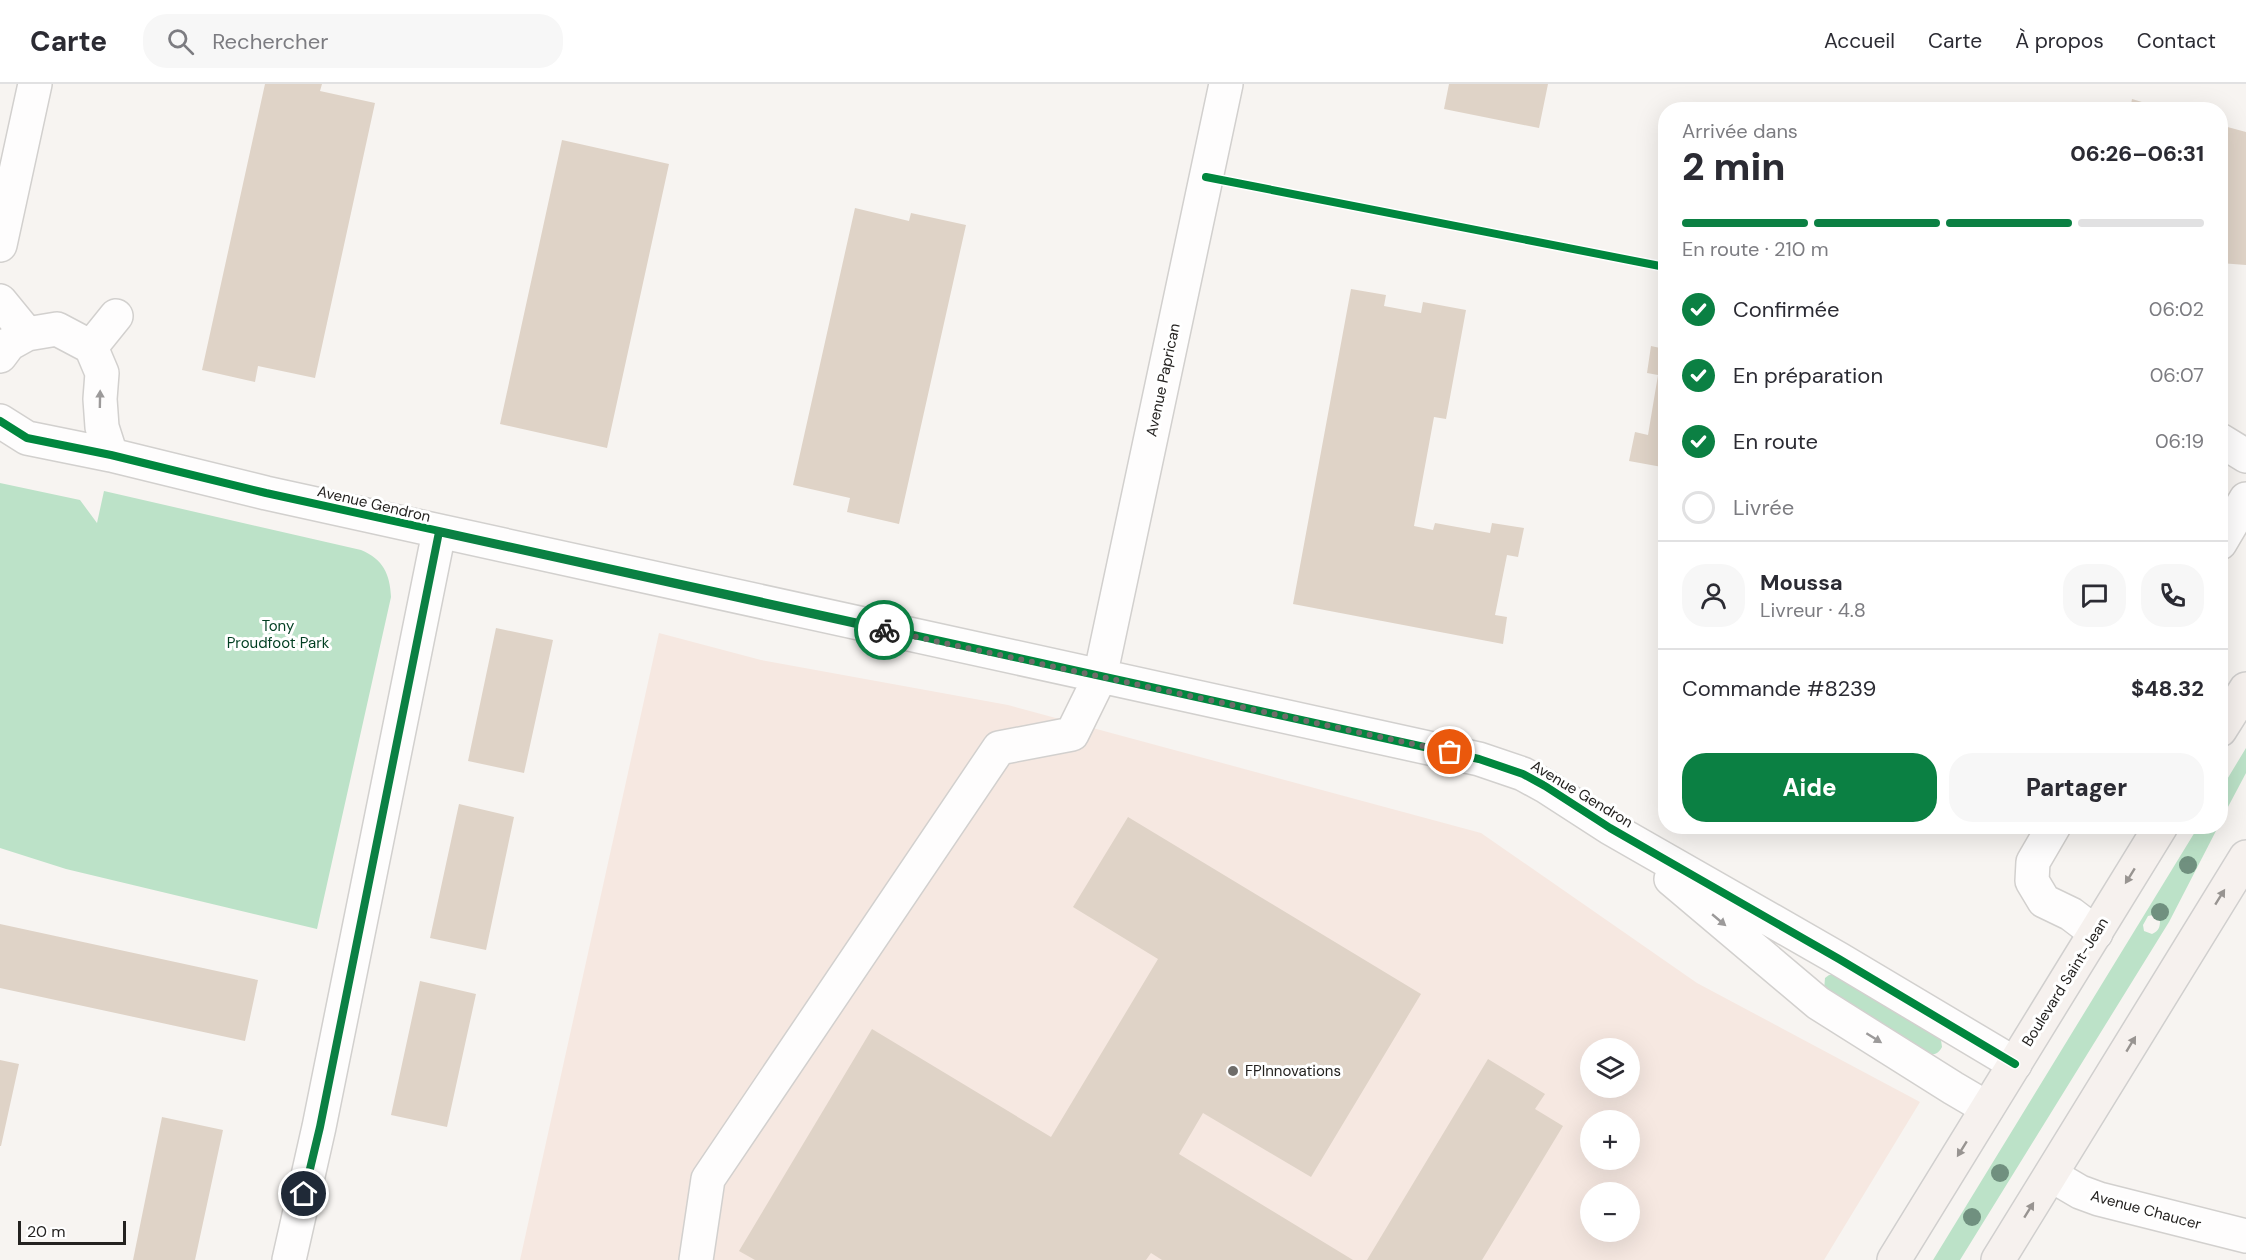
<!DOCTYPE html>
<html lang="fr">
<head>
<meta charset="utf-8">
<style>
	body { margin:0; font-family:"DM Sans",sans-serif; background:#f7f7f7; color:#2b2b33; height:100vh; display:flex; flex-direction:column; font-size:22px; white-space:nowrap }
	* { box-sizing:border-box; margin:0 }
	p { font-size:20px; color:#7c7c81 }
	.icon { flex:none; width:33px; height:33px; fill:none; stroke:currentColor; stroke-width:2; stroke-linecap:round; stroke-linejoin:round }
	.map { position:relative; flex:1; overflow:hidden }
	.details { position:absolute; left:1658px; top:18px; width:570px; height:732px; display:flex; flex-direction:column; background:#fff; border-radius:24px; box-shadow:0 6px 24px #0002 }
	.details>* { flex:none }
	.controls { position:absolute; left:1580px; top:954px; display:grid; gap:12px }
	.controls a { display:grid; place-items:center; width:60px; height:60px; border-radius:50%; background:#fff; box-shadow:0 6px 24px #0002; font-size:30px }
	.scale { position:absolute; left:18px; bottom:15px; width:108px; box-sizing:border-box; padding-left:6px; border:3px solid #242220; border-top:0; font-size:16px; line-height:21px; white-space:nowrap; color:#242220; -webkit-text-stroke:4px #fff; paint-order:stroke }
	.pin { position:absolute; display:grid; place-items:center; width:51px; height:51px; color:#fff; margin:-26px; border:3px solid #fff; border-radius:50%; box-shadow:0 2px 6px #0007 }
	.courier { position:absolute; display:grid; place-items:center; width:60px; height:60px; margin:-30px; border:4px solid #0b8043; border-radius:50%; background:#fff; color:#222; box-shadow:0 2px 8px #0007 }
	.overview em { font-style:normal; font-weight:800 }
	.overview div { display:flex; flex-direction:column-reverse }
	.overview { display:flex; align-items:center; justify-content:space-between; height:102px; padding:0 24px }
	h1 { font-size:39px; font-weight:800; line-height:45px }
	.bar { display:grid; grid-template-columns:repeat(4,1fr); gap:9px 6px; align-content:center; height:72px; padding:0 24px }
	.bar i { height:8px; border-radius:4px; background:#e1e1e2 }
	.bar .selected { background:#0b8043 }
	.bar p { grid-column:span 4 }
	.line { display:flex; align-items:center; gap:15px; padding:0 24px; border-top:2px solid #e1e1e2 }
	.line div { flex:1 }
	.round { display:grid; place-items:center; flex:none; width:63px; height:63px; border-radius:24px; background:#f7f7f7 }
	ol { padding:0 24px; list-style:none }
	li { display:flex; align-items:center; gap:18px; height:66px }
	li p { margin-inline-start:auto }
	li .icon { padding:6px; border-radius:50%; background:#0b8043; color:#fff; stroke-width:4 }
	li:last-child { color:#7c7c81 }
	li i { width:33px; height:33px; border:3px solid #e1e1e2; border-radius:50% }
	.button { display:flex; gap:12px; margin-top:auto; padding:12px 24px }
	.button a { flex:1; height:69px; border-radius:24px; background:#0b8043; color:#fff; font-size:24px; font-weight:800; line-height:69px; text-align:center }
	.button a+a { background:#f7f7f7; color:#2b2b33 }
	header { display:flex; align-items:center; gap:36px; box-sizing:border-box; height:84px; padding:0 30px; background:#fff; border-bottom:2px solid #e1e1e2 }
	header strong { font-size:28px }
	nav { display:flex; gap:33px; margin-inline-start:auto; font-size:21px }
	.search { width:420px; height:54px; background:#f7f7f7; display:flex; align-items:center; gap:15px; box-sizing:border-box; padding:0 21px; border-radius:24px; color:#7c7c81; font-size:22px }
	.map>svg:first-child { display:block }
</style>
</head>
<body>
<header>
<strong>Carte</strong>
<div class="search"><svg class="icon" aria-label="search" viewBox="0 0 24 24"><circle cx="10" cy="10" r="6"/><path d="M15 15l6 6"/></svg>Rechercher</div>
<nav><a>Accueil</a><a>Carte</a><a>À propos</a><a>Contact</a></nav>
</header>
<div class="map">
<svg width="2246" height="1176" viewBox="0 0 2246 1176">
	<rect width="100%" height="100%" fill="#f7f4f1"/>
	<!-- industrial -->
	<path fill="#f6e8e1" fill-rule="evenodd" d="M 659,549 L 761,576 L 1008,621 L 1481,749 L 1697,899 L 1920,1018 L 1824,1176 L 520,1176 ZM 1590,964 L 1629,964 L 1629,1004 L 1590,1004 ZM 1590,1036 L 1629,1036 L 1629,1076 L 1590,1076 ZM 1590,1108 L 1629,1108 L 1629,1148 L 1590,1148 Z"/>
	<!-- green -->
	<path fill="#bce2c8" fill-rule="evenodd" d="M 0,399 L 80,416 L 97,439 L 104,407 L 361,466 C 383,475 390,490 391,513 L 317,845 L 66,785 L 0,764 Z
		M 2246,664 L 2246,689 L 2220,738 L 2220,707 Z
		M 2198,743 L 2218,743 L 2169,838 L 1960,1176 L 1933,1176 ZM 2153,831 L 2160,836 C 2160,843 2159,847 2152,850 L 2144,847 L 2143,841 L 2148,832 Z
		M 1829,891 L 1836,891 L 1937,951 L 1941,956 L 1942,963 C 1938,970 1935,971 1927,970 L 1824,906 L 1825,894 Z"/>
	<!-- building -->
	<path fill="#dfd3c7" d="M 265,0 L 322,0 L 320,7 L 375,19 L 315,294 L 258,282 L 255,298 L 202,286 Z
		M 1449,0 L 1548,0 L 1539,44 L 1444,25 Z
		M 2132,15 L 2165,25 L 2165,26 L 2130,26 Z
		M 2220,41 L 2246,48 L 2246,181 L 2220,179 Z
		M 562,56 L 669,80 L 607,364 L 500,340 Z
		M 855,124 L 909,137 L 911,129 L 966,141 L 899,440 L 847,428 L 850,414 L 793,401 Z
		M 1351,205 L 1386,211 L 1384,222 L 1421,229 L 1423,218 L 1466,226 L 1446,335 L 1434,333 L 1414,442 L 1433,446 L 1435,439 L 1490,449 L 1492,439 L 1524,444 L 1518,473 L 1507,471 L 1495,531 L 1507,533 L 1503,560 L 1293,520 Z
		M 1651,262 L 1665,265 L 1665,373 L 1662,383 L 1629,377 L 1635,348 L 1648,351 L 1658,291 L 1647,289 Z
		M 496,544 L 553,556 L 524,689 L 468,677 Z
		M 459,720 L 514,733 L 486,866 L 430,854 Z
		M 1128,733 L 1421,910 L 1311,1093 L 1203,1029 L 1179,1070 L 1353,1176 L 1162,1176 L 1151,1169 L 1146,1176 L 755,1176 L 739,1167 L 872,945 L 1051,1053 L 1158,875 L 1073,823 Z
		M 0,840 L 258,896 L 245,957 L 0,904 Z
		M 420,897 L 476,910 L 447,1043 L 391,1031 Z
		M 1488,975 L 1545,1010 L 1535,1025 L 1563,1042 L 1482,1176 L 1367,1176 Z
		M 0,976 L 19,980 L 1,1062 L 0,1062 Z
		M 162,1033 L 223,1046 L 195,1176 L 133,1176 Z"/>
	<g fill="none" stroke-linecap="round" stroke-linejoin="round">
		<defs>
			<path id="minor" d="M 0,161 L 35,0
				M 0,217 L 27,250
				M 91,263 L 116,232
				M 0,272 L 9,260 L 27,250 L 57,245 L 91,263 L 102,289 L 100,315 L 102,343 L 111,371
				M 0,337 L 27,354 L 111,371 L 266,409 L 1479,675 L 1523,690 L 1545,702 L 1610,744 L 1839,875 L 2015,980
				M 2220,356 L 2246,372
				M 2220,459 L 2246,415
				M 2054,742 L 2033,778 L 2032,797 L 2044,817 L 2071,830 L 2096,849
				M 1671,795 L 1818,919 L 1953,1004 L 1987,1024
				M 2051,1091 L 2080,1108 L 2099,1115 L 2246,1152
				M 289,1176 L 319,1043 L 439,448
				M 696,1176 L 708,1095 L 999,664 L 1072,650 L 1100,593 L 1226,0"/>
			<path id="major" d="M 2220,646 L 2246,605
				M 1894,1176 L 2161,742
				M 1998,1176 L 2246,773"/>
		</defs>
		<!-- minor casing -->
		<use href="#minor" stroke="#d2d0ce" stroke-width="36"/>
		<!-- major casing -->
		<use href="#major" stroke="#d0cfce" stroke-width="36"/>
		<!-- minor -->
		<use href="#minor" stroke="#fefdfd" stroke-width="33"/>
		<!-- major -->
		<use href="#major" stroke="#f6f1ee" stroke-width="33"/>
		<defs>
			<path id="cycleway" d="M 1206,93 L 1665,183
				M 0,337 L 27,354 L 111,371 L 266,409 L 1479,675 L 1523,690 L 1545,702 L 1610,744 L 1839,875 L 2015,980"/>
		</defs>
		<!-- cycleway casing -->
		<use href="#cycleway" stroke="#fff" stroke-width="11"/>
		<!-- cycleway -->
		<use href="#cycleway" stroke="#00873e" stroke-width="8"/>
	</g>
	<!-- trees -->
	<g fill="#70907f">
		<circle cx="2188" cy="781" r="9"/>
		<circle cx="2160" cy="828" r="9"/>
		<circle cx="2000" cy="1089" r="9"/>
		<circle cx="1972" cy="1133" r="9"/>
	</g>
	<!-- one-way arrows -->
	<defs><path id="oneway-solid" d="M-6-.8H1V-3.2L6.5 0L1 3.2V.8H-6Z" transform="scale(1.5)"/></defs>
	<g fill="#9c9a9a">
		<use href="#oneway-solid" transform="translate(100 315) rotate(-89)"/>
		<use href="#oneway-solid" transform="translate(1719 836) rotate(40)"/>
		<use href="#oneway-solid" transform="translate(1874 954) rotate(32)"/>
	</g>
	<g fill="#989491">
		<use href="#oneway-solid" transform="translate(2130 792) rotate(122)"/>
		<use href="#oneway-solid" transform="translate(2220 813) rotate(-58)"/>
		<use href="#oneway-solid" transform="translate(2131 960) rotate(-59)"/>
		<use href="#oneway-solid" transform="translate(1962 1065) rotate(122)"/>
		<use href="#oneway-solid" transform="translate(2029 1126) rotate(-58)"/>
	</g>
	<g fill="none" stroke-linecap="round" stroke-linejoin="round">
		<!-- done -->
		<path stroke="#6e6c69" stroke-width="6" stroke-dasharray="0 10.8" d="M 884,546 L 1450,668"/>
		<!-- route -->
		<path stroke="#0b8043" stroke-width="8" d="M 304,1110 L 320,1043 L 439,448 L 884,546"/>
	</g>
	<!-- markers -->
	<circle fill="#6e6c69" stroke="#fff" stroke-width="2" cx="1233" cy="987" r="6"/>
	<g text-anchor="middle" stroke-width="6" stroke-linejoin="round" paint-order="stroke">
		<!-- street labels -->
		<g font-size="15" fill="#242220" stroke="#fff">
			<text transform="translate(1163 296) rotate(-78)" y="5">Avenue Paprican</text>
			<text transform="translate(374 420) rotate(13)" y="5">Avenue Gendron</text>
			<text transform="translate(1582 710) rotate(31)" y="5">Avenue Gendron</text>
			<text transform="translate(2065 898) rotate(-58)" y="5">Boulevard Saint-Jean</text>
			<text transform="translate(2146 1126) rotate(15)" y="5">Avenue Chaucer</text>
		</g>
		<!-- park labels -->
		<g font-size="15" fill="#013e21" stroke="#fff">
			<text x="278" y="547">Tony<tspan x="278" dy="17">Proudfoot Park</tspan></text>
		</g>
		<!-- poi labels -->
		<g font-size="15" fill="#242220" stroke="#fff" text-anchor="start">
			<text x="1245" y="992">FPInnovations</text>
		</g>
	</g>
</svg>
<div class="controls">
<a><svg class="icon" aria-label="layers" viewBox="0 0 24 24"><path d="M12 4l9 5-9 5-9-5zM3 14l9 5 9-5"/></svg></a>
<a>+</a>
<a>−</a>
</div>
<div class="scale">20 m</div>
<div class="pin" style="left:1450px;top:668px;background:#ea580c"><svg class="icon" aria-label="bag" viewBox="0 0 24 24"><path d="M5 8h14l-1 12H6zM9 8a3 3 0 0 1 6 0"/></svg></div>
<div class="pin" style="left:304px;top:1110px;background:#1f2937"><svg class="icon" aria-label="home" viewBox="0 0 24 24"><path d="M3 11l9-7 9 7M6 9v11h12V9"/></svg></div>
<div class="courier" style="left:884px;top:546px"><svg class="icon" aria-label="bike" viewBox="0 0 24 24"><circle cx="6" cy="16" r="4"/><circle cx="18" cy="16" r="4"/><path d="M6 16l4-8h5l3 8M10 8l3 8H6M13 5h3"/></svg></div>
<section class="details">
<div class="overview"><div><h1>2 min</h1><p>Arrivée dans</p></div><em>06:26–06:31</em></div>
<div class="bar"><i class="selected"></i><i class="selected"></i><i class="selected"></i><i></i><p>En route · 210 m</p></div>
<ol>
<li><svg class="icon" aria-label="check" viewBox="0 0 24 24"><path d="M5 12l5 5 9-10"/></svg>Confirmée<p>06:02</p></li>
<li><svg class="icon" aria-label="check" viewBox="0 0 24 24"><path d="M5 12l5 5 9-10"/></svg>En préparation<p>06:07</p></li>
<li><svg class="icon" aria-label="check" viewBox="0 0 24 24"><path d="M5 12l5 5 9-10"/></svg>En route<p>06:19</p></li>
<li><i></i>Livrée</li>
</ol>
<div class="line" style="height:108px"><a class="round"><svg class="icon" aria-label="person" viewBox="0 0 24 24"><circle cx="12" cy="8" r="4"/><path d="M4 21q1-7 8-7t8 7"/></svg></a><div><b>Moussa</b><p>Livreur · 4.8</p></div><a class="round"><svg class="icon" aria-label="chat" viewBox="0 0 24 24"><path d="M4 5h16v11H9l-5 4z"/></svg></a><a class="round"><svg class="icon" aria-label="phone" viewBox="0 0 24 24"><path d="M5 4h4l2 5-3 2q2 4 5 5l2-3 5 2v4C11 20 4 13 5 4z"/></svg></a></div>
<div class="line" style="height:78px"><div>Commande #8239</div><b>$48.32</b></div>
<div class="button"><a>Aide</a><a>Partager</a></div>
</section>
</div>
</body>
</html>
